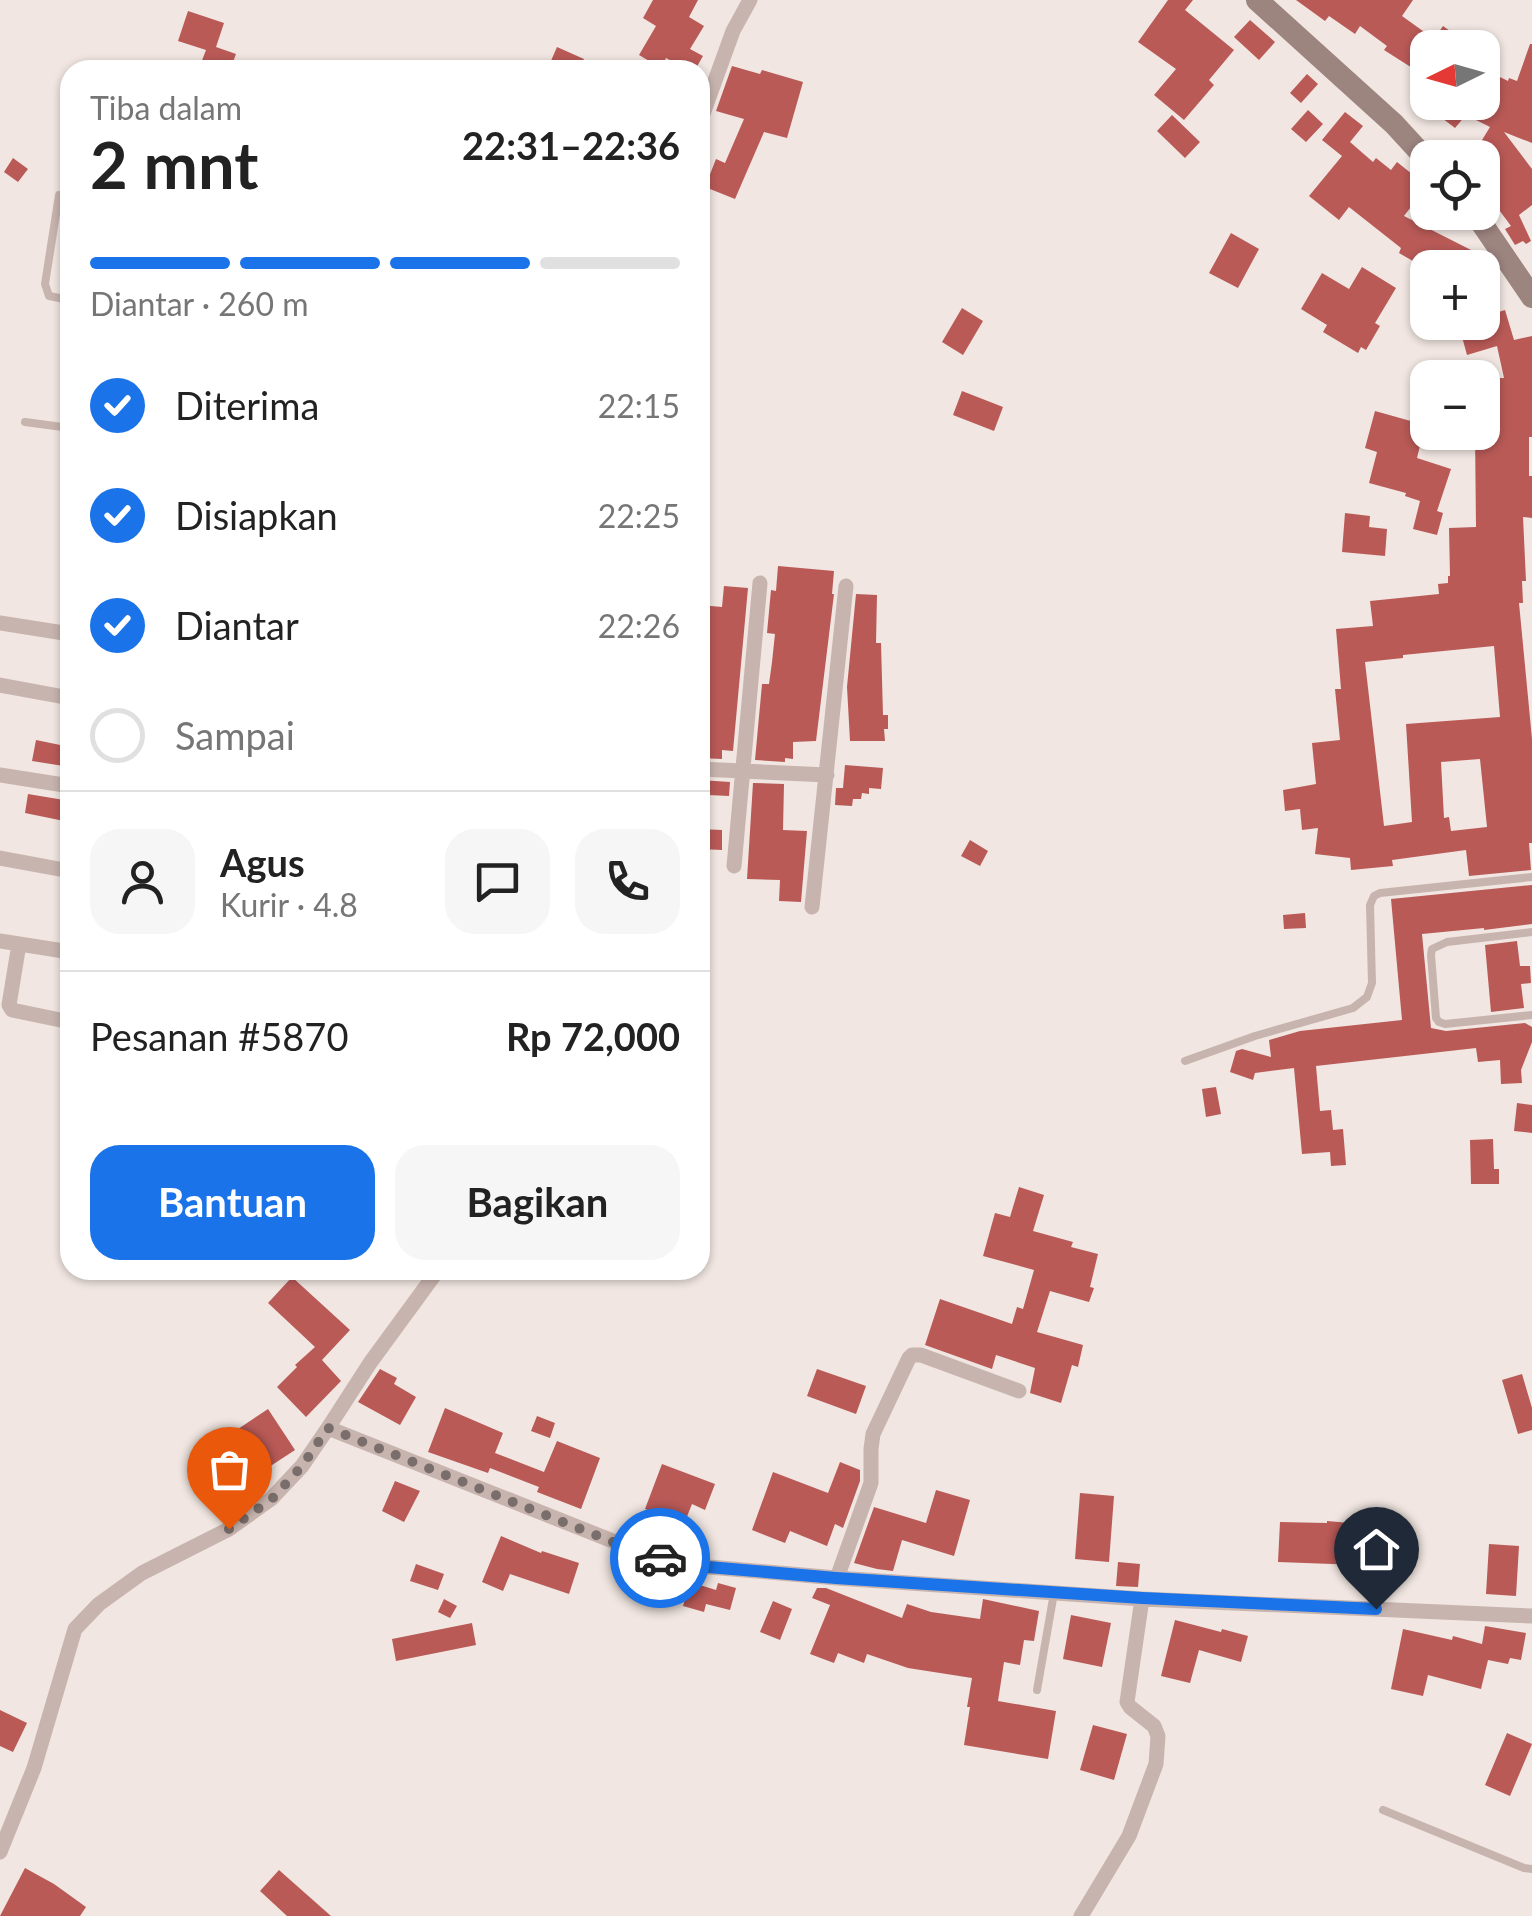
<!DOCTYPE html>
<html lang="id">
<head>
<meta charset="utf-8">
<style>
	body { margin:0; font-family:Lato,sans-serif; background:#f6f6f6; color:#222; height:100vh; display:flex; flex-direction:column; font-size:38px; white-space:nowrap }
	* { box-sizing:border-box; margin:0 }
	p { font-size:32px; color:#767676 }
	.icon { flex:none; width:55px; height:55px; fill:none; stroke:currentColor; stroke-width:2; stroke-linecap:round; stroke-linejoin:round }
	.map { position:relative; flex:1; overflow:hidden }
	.sheet { position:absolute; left:60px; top:60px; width:650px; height:1220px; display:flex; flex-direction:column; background:#fff; border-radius:30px; box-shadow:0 2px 8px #0004 }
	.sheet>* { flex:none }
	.needle { width:65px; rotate:265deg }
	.buttons { position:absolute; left:1410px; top:30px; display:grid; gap:20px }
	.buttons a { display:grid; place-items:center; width:90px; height:90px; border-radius:20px; background:#fff; box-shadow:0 2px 8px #0004; font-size:50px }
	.pin { position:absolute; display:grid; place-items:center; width:85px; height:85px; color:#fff; margin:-102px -42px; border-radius:50% 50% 50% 0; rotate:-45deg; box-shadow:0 0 10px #0007 }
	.pin .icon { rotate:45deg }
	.courier { position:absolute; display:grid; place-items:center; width:100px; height:100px; margin:-50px; border:8px solid #1a73e8; border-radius:50%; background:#fff; color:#222; box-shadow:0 2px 12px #0007 }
	.summary em { font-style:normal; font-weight:700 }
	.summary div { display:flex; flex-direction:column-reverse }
	.summary { display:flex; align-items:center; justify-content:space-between; height:170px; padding:0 30px }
	h1 { font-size:65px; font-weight:700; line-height:75px }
	.bar { display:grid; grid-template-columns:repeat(4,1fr); gap:15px 10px; align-content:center; height:120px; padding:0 30px }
	.bar i { height:12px; border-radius:8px; background:#e0e0e0 }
	.bar .on { background:#1a73e8 }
	.bar p { grid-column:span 4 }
	.line { display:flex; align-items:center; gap:25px; padding:0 30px; border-top:2px solid #e0e0e0 }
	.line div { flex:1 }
	.round { display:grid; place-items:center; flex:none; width:105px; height:105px; border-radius:30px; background:#f6f6f6 }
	ol { padding:0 30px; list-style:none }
	li { display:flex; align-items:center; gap:30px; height:110px }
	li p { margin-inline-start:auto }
	li .icon { padding:10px; border-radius:50%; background:#1a73e8; color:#fff; stroke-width:4 }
	li:last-child { color:#767676 }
	li i { width:55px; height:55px; border:5px solid #e0e0e0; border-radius:50% }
	.button { display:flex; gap:20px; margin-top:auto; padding:20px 30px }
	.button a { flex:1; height:115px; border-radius:30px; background:#1a73e8; color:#fff; font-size:40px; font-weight:700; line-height:115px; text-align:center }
	.button a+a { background:#f6f6f6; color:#222 }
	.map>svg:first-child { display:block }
</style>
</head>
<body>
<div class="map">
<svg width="1532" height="1916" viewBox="0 0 1532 1916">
	<rect width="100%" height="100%" fill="#f1e6e1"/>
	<!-- building -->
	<path fill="#b95a57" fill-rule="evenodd" d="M 653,0 L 698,0 L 689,17 L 704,26 L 690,49 L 703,56 L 695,70 L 687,70 L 666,58 L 661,68 L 639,55 L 656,26 L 643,18 Z
		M 1168,0 L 1193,0 L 1185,10 L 1234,50 L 1209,80 L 1214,85 L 1184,120 L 1154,95 L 1176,69 L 1138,42 Z
		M 1296,0 L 1413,0 L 1402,16 L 1434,39 L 1443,26 L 1474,48 L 1428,48 L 1428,78 L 1384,50 L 1387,46 L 1360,26 L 1355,34 L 1329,16 L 1325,21 Z
		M 188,11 L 224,23 L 216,47 L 236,54 L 230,70 L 221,70 L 201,63 L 206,50 L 178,41 Z
		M 1250,20 L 1275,42 L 1259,60 L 1234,37 Z
		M 1530,44 L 1532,44 L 1532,143 L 1504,132 L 1532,169 L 1532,205 L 1519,215 L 1531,241 L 1526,244 L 1523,241 L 1515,245 L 1505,229 L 1511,226 L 1482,187 L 1482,158 L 1471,158 L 1490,127 L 1466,115 L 1455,128 L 1421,102 L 1482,102 L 1482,88 L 1490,72 L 1508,81 L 1509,78 L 1517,81 Z
		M 557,47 L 584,59 L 580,70 L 547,70 Z
		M 732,66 L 760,74 L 762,70 L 803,82 L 787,138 L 764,132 L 735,199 L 705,187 L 716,159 L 725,163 L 744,119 L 716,111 Z
		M 1307,74 L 1318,84 L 1301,103 L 1290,93 Z
		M 1308,110 L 1323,124 L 1306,142 L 1291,129 Z
		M 1345,112 L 1363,126 L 1350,142 L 1373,162 L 1376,158 L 1391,170 L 1397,162 L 1427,186 L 1404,216 L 1473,251 L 1477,268 L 1425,268 L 1399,253 L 1401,248 L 1349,207 L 1339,220 L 1309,196 L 1342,156 L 1322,140 Z
		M 1172,115 L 1200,142 L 1185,158 L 1157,131 Z
		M 13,158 L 28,169 L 18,182 L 4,172 Z
		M 1231,233 L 1259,249 L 1238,288 L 1209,273 Z
		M 1362,267 L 1396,288 L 1375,323 L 1380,326 L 1366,350 L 1361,347 L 1358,353 L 1323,332 L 1327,325 L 1301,309 L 1322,273 L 1349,289 Z
		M 962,308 L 983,321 L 963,355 L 942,342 Z
		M 1505,310 L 1514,340 L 1532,336 L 1532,437 L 1529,437 L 1529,476 L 1532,476 L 1532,518 L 1523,517 L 1526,581 L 1522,581 L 1523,603 L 1519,603 L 1532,739 L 1532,843 L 1529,843 L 1531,870 L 1469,876 L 1466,850 L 1392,860 L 1393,866 L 1351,870 L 1350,858 L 1315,854 L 1318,828 L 1302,830 L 1300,809 L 1285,811 L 1283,790 L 1316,784 L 1312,743 L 1340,740 L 1335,689 L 1341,689 L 1336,629 L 1373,626 L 1370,601 L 1439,594 L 1438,584 L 1448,583 L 1448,576 L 1450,576 L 1449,528 L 1476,527 L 1475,432 L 1482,432 L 1482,408 L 1494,408 L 1494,378 L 1504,378 L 1497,346 L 1467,355 L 1458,322 L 1482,322 L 1482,317 ZM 1494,646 L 1500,717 L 1406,724 L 1412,822 L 1384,826 L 1365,662 L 1403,658 L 1403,655 ZM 1480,759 L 1487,827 L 1451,831 L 1449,817 L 1444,818 L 1441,762 Z
		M 962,391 L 1003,407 L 994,431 L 953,415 Z
		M 1375,411 L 1425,425 L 1417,458 L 1451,469 L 1437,511 L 1443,513 L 1437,535 L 1413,529 L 1420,501 L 1405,496 L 1406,493 L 1369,483 L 1377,452 L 1365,448 Z
		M 1345,513 L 1370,516 L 1369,527 L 1387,529 L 1385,556 L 1342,552 Z
		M 778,566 L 834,571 L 832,594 L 834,594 L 816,741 L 793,742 L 793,759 L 785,758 L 785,762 L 755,760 L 762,684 L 769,684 L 772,662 L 775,634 L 767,633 L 771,590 L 776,591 Z
		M 724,586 L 748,588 L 733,751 L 722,750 L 722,759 L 700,758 L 700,605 L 722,607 Z
		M 856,594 L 877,595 L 876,643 L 881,643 L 883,715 L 888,715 L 888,729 L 884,729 L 885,741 L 850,741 L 847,687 Z
		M 36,740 L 70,747 L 70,767 L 32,761 Z
		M 845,765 L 883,768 L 881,789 L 869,788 L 869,794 L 862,793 L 861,799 L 853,799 L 852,806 L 835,805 L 836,788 L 843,788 Z
		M 700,780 L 730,782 L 729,796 L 708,795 L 708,787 L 700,787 Z
		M 753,783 L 784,784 L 783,830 L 807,831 L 801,902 L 779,901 L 780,880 L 747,879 Z
		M 28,794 L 70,801 L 69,822 L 25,813 Z
		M 700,829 L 722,830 L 722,850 L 700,849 Z
		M 970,840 L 988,851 L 980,866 L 961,856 Z
		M 1532,885 L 1532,924 L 1484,930 L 1484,928 L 1422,934 L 1431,1028 L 1446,1031 L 1525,1023 L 1532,1027 L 1532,1042 L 1521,1070 L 1522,1083 L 1501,1084 L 1500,1060 L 1478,1062 L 1476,1048 L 1316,1066 L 1320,1111 L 1331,1110 L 1333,1130 L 1343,1129 L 1346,1165 L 1331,1166 L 1330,1152 L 1302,1154 L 1294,1068 L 1255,1073 L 1253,1080 L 1230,1072 L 1236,1051 L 1242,1049 L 1271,1057 L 1269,1040 L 1300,1031 L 1402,1020 L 1391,899 Z
		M 1305,913 L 1306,928 L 1284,929 L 1283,915 Z
		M 1517,941 L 1520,966 L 1530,966 L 1531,983 L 1521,984 L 1524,1008 L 1491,1012 L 1485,945 Z
		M 1216,1087 L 1221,1114 L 1206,1117 L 1202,1089 Z
		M 1517,1103 L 1532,1105 L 1532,1133 L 1514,1131 Z
		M 1493,1139 L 1494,1169 L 1499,1169 L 1499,1184 L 1471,1184 L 1470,1140 Z
		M 1019,1187 L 1044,1195 L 1033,1231 L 1073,1242 L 1071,1247 L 1098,1254 L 1090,1287 L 1094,1288 L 1089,1302 L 1050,1291 L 1037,1332 L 1083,1345 L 1078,1367 L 1072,1365 L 1061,1403 L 1030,1393 L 1035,1368 L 996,1355 L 992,1369 L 925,1345 L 940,1299 L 1012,1324 L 1017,1307 L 1023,1309 L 1034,1270 L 983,1256 L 995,1213 L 1010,1217 Z
		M 292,1277 L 350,1330 L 322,1360 L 341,1381 L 306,1417 L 277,1387 L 297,1367 L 295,1365 L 315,1347 L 268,1303 Z
		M 380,1369 L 397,1378 L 394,1384 L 416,1397 L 400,1425 L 358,1402 Z
		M 817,1369 L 866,1386 L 856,1414 L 807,1396 Z
		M 1522,1374 L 1532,1408 L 1532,1430 L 1518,1434 L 1502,1380 Z
		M 445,1408 L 503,1433 L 495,1453 L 544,1472 L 557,1441 L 600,1458 L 581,1509 L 537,1492 L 539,1487 L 490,1468 L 488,1473 L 428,1452 Z
		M 268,1409 L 295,1450 L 266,1469 L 238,1429 Z
		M 537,1416 L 555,1423 L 550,1438 L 531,1431 Z
		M 840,1462 L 860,1470 L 860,1481 L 843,1528 L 835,1524 L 827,1546 L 790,1531 L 785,1543 L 752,1530 L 773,1472 L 828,1493 Z
		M 662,1464 L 715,1484 L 705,1510 L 692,1504 L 684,1524 L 645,1509 Z
		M 395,1481 L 420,1491 L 404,1522 L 382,1511 Z
		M 936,1490 L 970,1500 L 954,1556 L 902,1540 L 893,1571 L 877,1569 L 854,1563 L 874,1507 L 926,1523 Z
		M 1080,1493 L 1114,1496 L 1109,1562 L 1075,1559 Z
		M 1327,1521 L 1362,1524 L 1359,1565 L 1278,1562 L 1280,1522 L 1327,1523 Z
		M 501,1536 L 541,1553 L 542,1551 L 579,1563 L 569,1594 L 510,1574 L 503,1591 L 482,1582 Z
		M 1489,1544 L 1519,1546 L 1516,1596 L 1486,1594 Z
		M 1118,1562 L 1140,1564 L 1138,1587 L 1116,1586 Z
		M 416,1564 L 444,1574 L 438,1590 L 410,1581 Z
		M 690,1582 L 716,1590 L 718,1583 L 736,1588 L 730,1610 L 706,1604 L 704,1612 L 683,1606 Z
		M 817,1588 L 826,1588 L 902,1618 L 907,1604 L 931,1612 L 980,1619 L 983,1599 L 1039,1611 L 1034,1641 L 1024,1640 L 1020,1665 L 1004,1662 L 998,1701 L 1056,1711 L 1048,1759 L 964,1745 L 970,1707 L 967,1707 L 972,1678 L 908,1668 L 867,1654 L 864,1663 L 838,1653 L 834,1663 L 810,1654 L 830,1605 L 812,1598 Z
		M 444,1599 L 457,1606 L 450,1618 L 438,1612 Z
		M 773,1601 L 792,1609 L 780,1640 L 760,1632 Z
		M 1071,1615 L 1111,1623 L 1102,1667 L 1063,1659 Z
		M 1175,1620 L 1221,1632 L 1222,1629 L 1248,1636 L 1241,1662 L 1199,1650 L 1190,1683 L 1161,1676 Z
		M 472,1623 L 476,1645 L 396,1661 L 392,1639 Z
		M 1485,1626 L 1526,1633 L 1521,1660 L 1510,1658 L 1508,1664 L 1488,1660 L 1481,1689 L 1428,1675 L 1423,1696 L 1391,1689 L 1403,1629 L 1452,1640 L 1453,1636 L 1482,1644 Z
		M 0,1710 L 27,1723 L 13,1752 L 0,1746 Z
		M 1093,1725 L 1127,1734 L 1114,1780 L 1080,1770 Z
		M 1507,1733 L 1532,1744 L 1510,1796 L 1485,1785 Z
		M 25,1868 L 54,1884 L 86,1907 L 80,1916 L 0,1916 Z
		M 279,1870 L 331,1916 L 287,1916 L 260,1891 Z"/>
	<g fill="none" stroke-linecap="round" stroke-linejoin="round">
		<!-- lane -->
		<path stroke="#c8b4ae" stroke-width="8" d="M 59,195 L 45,284 L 49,296 L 70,300
			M 25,422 L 70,428
			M 1532,932 L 1447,942 L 1432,949 L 1431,955 L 1436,1018 L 1439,1022 L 1445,1024 L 1532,1015
			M 1185,1061 L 1255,1036 L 1353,1008 L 1367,997 L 1372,983 L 1370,905 L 1374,896 L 1380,893 L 1532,877
			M 1037,1690 L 1054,1593
			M 1383,1810 L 1524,1868 L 1532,1869"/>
		<!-- street -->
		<path stroke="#c8b4ae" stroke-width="15" d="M 700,122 L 733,31 L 750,0
			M 0,623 L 70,634
			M 0,685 L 70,698
			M 700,769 L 827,775
			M 0,775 L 70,786
			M 0,858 L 70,871
			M 734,866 L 760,583
			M 812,907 L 846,586
			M 0,941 L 70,952
			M 19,944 L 9,1005 L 12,1010 L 70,1022
			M 438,1270 L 370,1363 L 328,1428 L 638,1551 L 671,1561 L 709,1567 L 837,1578 L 1142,1599 L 1532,1616
			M 837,1578 L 871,1483 L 871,1449 L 873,1434 L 909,1358 L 912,1355 L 921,1355 L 1019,1391
			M 0,1852 L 34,1768 L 75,1629 L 99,1604 L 142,1573 L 229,1529 L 271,1499 L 302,1466 L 328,1428
			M 1081,1916 L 1129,1836 L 1156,1764 L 1158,1736 L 1154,1726 L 1130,1707 L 1127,1702 L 1142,1599"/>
		<!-- secondary -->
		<path stroke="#9c847f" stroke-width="22" d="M 1257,0 L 1394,124 L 1428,161
			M 1474,212 L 1532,297"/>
	</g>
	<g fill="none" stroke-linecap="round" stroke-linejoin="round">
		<!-- done -->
		<path stroke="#796e6b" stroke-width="10" stroke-dasharray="0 18" d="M 229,1529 L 272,1499 L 302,1466 L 328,1428 L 638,1552 L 660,1558"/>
		<!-- route -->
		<path stroke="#1a73e8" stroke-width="12" d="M 660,1558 L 708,1567 L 836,1578 L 1142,1598 L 1376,1609"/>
	</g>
</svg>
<div class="buttons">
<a><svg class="needle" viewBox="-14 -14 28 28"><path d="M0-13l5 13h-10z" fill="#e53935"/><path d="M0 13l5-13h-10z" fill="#767676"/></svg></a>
<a><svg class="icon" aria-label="locate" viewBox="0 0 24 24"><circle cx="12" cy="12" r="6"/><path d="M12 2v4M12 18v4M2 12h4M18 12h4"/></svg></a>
<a>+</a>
<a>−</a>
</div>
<div class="pin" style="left:229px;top:1529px;background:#ea580c"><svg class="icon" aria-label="bag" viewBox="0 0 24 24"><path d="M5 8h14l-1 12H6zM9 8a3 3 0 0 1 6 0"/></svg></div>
<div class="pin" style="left:1376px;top:1609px;background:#1f2937"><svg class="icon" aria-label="home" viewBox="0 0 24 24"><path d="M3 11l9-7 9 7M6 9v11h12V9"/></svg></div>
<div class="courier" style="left:660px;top:1558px"><svg class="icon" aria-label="car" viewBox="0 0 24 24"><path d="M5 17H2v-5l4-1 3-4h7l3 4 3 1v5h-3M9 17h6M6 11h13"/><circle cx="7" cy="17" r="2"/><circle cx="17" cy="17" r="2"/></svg></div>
<section class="sheet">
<div class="summary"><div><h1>2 mnt</h1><p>Tiba dalam</p></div><em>22:31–22:36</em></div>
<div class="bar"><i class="on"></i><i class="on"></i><i class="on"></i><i></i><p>Diantar · 260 m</p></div>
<ol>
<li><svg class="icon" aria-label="check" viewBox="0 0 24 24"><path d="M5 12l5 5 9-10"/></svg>Diterima<p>22:15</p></li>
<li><svg class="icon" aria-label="check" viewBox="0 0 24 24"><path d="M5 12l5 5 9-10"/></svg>Disiapkan<p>22:25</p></li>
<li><svg class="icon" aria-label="check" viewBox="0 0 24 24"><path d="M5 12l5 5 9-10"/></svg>Diantar<p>22:26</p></li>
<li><i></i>Sampai</li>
</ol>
<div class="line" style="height:180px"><a class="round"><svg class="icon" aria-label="person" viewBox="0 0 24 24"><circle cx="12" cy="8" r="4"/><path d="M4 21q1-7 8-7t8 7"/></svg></a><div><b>Agus</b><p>Kurir · 4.8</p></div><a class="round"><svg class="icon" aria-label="chat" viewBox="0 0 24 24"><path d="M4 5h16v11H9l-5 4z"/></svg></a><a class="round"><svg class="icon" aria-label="phone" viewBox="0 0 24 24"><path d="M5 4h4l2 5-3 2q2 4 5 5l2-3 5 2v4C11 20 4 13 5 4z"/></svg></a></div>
<div class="line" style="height:130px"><div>Pesanan #5870</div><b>Rp 72,000</b></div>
<div class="button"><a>Bantuan</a><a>Bagikan</a></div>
</section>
</div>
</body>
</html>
